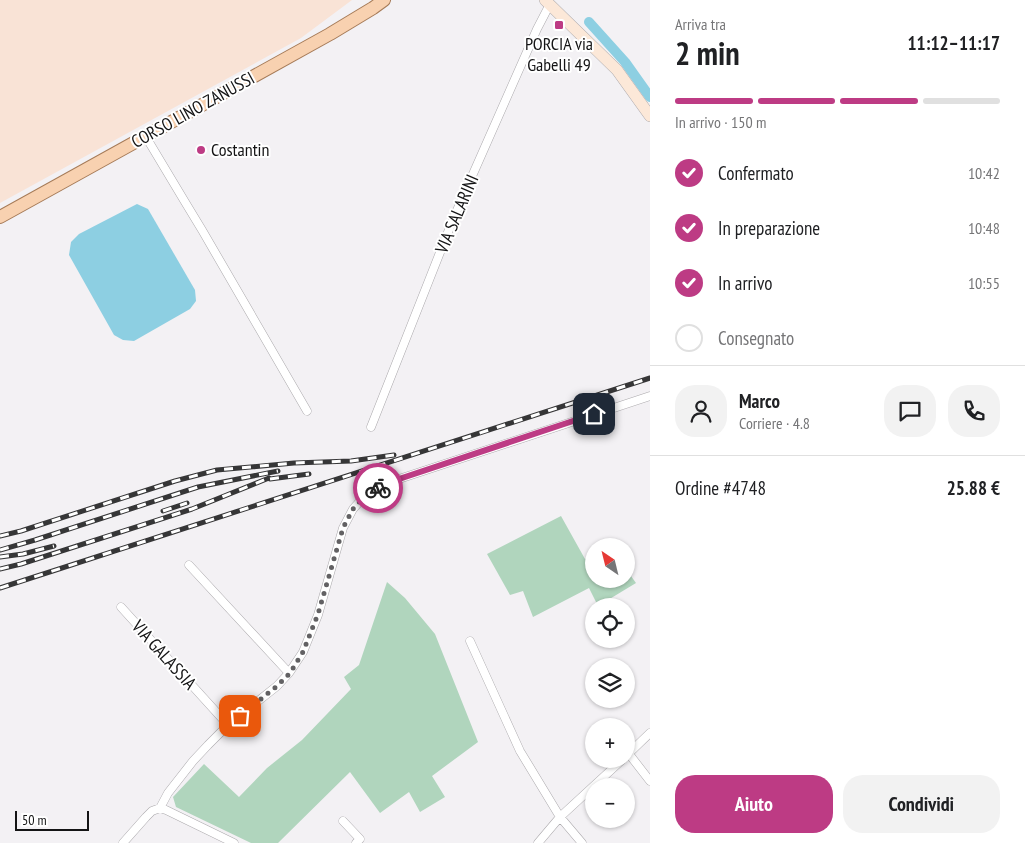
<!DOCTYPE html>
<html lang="it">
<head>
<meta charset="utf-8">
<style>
	body { margin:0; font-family:"PT Sans Narrow",sans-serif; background:#f2f2f2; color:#202124; height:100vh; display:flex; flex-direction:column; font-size:19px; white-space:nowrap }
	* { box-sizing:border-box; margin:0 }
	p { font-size:16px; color:#757577 }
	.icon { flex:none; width:28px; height:28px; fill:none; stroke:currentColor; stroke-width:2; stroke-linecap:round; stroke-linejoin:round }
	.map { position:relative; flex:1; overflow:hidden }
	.drawer { display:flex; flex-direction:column; background:#fff; width:375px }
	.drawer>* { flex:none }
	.needle { width:32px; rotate:325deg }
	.fabs { position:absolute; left:585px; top:538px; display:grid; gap:10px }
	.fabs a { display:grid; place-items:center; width:50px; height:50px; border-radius:50%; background:#fff; box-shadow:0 1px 4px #0004; font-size:25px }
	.scale { position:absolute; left:15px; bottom:12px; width:74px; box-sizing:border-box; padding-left:5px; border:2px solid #141415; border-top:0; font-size:14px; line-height:18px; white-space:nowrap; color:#141415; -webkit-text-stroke:4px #fff; paint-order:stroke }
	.pin { position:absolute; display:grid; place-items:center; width:42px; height:42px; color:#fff; margin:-21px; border-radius:10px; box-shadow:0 2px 8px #0006 }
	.courier { position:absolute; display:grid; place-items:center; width:50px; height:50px; margin:-25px; border:4px solid #bd3b84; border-radius:50%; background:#fff; color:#222; box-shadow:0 1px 6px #0007 }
	.head em { font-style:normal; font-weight:700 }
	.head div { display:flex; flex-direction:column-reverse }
	.head { display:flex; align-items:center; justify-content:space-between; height:85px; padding:0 25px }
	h1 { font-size:32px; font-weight:700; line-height:38px }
	.bar { display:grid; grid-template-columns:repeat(4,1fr); gap:8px 5px; align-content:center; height:60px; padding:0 25px }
	.bar i { height:6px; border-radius:4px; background:#e0e0e0 }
	.bar .current { background:#bd3b84 }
	.bar p { grid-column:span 4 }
	.line { display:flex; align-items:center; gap:12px; padding:0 25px; border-top:1px solid #e0e0e0 }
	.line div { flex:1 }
	.round { display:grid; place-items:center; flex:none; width:52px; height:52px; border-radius:20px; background:#f2f2f2 }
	ol { padding:0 25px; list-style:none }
	li { display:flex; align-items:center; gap:15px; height:55px }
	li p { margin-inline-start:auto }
	li .icon { padding:5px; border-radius:50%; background:#bd3b84; color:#fff; stroke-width:4 }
	li:last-child { color:#757577 }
	li i { width:28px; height:28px; border:2px solid #e0e0e0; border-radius:50% }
	.cta { display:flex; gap:10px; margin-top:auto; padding:10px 25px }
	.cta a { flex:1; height:58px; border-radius:20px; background:#bd3b84; color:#fff; font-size:20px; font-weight:700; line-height:58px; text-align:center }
	.cta a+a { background:#f2f2f2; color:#202124 }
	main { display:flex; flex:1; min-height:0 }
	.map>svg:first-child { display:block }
</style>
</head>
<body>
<main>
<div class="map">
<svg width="650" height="843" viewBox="0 0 650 843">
	<rect width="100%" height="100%" fill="#f3f1f4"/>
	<!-- industrial -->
	<path fill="#f9e3d6" d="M 0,0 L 352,0 L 301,38 L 0,203 Z"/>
	<!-- green -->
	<path fill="#b0d5bd" d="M 561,516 L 585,559 L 594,555 L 594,579 L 626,579 L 626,569 L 636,583 L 598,606 L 589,588 L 533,617 L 523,591 L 510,595 L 487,554 Z
		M 387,582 L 405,598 L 435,634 L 478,742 L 432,776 L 445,797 L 420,812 L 409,792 L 380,813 L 350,772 L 278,843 L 251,843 L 176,807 L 173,797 L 204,764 L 239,797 L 267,768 L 302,740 L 351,689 L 344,677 L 359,665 Z"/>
	<!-- water -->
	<path fill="#8dcfe2" d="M 137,204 L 148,209 L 195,290 L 196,301 L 190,309 L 134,341 L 123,340 L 114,335 L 69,255 L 71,242 L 79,234 Z"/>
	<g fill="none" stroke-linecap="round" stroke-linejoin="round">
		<!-- canal -->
		<path stroke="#8dcfe2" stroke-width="10" d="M 589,22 L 625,62 L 650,97"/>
		<defs>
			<path id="street" d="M 146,137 L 185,202 L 202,230 L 307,411
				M 371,427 L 454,217 L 537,29 L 550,4
				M 189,565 L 289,673
				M 121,607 L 228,725
				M 470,641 L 520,751 L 560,817 L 582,843
				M 629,754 L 650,781
				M 626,756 L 650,733
				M 160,808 L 166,810 L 234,843
				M 343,821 L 360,839 L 356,843
				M 123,843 L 146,817 L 152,811 L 160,808 L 168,793 L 193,761 L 208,745 L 228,725 L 277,686 L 289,673 L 303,652 L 318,615 L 343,528 L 353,509 L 362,499 L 374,490 L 390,482 L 650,396
				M 538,843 L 560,817 L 623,759"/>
			<path id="secondary" d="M 545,0 L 617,70 L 650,116"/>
			<path id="primary" d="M 0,217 L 330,34 L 373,8 L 384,0"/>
		</defs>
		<!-- street casing -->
		<use href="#street" stroke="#aba9ac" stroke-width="9"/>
		<!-- secondary casing -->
		<use href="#secondary" stroke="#aba9ac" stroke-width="12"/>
		<!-- primary casing -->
		<use href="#primary" stroke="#a67b58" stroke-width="14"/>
		<!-- street -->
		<use href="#street" stroke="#fff" stroke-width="8"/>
		<!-- secondary -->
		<use href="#secondary" stroke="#fce8d8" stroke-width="11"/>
		<!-- primary -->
		<use href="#primary" stroke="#f8d1b0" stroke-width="12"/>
		<defs>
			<path id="rail" d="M 270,479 L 309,474
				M 163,511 L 187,503
				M 0,536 L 21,531 L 175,481 L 217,470 L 294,463 L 351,461 L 394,455
				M 0,550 L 35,540 L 198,487 L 278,471
				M 0,557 L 23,554 L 54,546
				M 0,569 L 21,564 L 192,509 L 269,478
				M 0,588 L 650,378"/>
		</defs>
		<!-- rail casing -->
		<use href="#rail" stroke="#363637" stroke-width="5"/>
		<!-- rail -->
		<use href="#rail" stroke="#fff" stroke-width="3" stroke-dasharray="9" stroke-linecap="butt"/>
	</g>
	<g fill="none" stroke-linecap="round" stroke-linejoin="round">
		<!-- done -->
		<path stroke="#626163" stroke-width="5" stroke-dasharray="0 9" d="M 240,716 L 277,686 L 290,673 L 303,652 L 318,614 L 343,528 L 353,509 L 362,499 L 378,488"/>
		<!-- route -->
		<path stroke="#bd3b84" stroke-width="6" d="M 378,488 L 390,482 L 594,414"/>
	</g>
	<!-- markers -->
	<g fill="#bd3b84" stroke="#fff" stroke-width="2">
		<rect x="554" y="20" width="10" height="10" rx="2.5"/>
		<circle cx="201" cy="150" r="5"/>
	</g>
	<g text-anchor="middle" stroke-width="4" stroke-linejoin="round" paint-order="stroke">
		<!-- poi labels -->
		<g font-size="18" fill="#141415" stroke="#fff">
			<text x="559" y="50">PORCIA via<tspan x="559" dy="21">Gabelli 49</tspan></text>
			<text x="211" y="156" text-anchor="start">Costantin</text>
		</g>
		<!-- street labels -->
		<g font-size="18" fill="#141415" stroke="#fff">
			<text transform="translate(193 110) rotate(-29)" y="6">CORSO LINO ZANUSSI</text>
			<text transform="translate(457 214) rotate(-67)" y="6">VIA SALARINI</text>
			<text transform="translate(164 655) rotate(48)" y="6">VIA GALASSIA</text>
		</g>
	</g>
</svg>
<div class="fabs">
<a><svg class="needle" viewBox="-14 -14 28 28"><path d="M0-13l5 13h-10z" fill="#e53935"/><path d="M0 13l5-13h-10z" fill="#757577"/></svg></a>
<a><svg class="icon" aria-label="locate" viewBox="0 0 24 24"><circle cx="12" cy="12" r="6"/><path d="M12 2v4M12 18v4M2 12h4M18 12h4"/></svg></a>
<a><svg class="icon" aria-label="layers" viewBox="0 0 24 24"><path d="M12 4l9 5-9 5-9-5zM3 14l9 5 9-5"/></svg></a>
<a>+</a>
<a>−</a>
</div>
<div class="scale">50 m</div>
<div class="pin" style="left:240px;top:716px;background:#ea580c"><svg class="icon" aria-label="bag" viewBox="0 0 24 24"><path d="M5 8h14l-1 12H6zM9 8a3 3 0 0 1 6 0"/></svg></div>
<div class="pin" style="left:594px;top:414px;background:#1f2937"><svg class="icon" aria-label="home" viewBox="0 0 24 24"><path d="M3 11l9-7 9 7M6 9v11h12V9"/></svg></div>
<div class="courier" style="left:378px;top:488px"><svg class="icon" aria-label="bike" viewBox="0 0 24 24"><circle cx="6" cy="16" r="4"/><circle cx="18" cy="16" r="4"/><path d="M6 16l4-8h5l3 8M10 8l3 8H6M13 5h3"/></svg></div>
</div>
<section class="drawer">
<div class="head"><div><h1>2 min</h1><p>Arriva tra</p></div><em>11:12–11:17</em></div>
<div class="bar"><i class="current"></i><i class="current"></i><i class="current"></i><i></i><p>In arrivo · 150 m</p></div>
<ol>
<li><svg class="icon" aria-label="check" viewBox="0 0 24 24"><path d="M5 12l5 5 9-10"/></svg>Confermato<p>10:42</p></li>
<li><svg class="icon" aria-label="check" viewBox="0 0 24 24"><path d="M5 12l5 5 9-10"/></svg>In preparazione<p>10:48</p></li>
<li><svg class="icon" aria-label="check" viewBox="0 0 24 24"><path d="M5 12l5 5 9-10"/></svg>In arrivo<p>10:55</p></li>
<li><i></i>Consegnato</li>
</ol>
<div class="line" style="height:90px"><a class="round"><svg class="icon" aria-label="person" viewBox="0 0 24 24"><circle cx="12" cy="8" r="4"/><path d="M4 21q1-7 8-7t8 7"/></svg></a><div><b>Marco</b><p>Corriere · 4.8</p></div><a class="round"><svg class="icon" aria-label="chat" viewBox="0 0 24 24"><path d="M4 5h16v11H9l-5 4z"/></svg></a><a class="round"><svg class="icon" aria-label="phone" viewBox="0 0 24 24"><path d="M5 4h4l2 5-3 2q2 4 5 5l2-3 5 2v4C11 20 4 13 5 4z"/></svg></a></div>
<div class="line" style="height:65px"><div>Ordine #4748</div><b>25.88 €</b></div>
<div class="cta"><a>Aiuto</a><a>Condividi</a></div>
</section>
</main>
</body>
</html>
